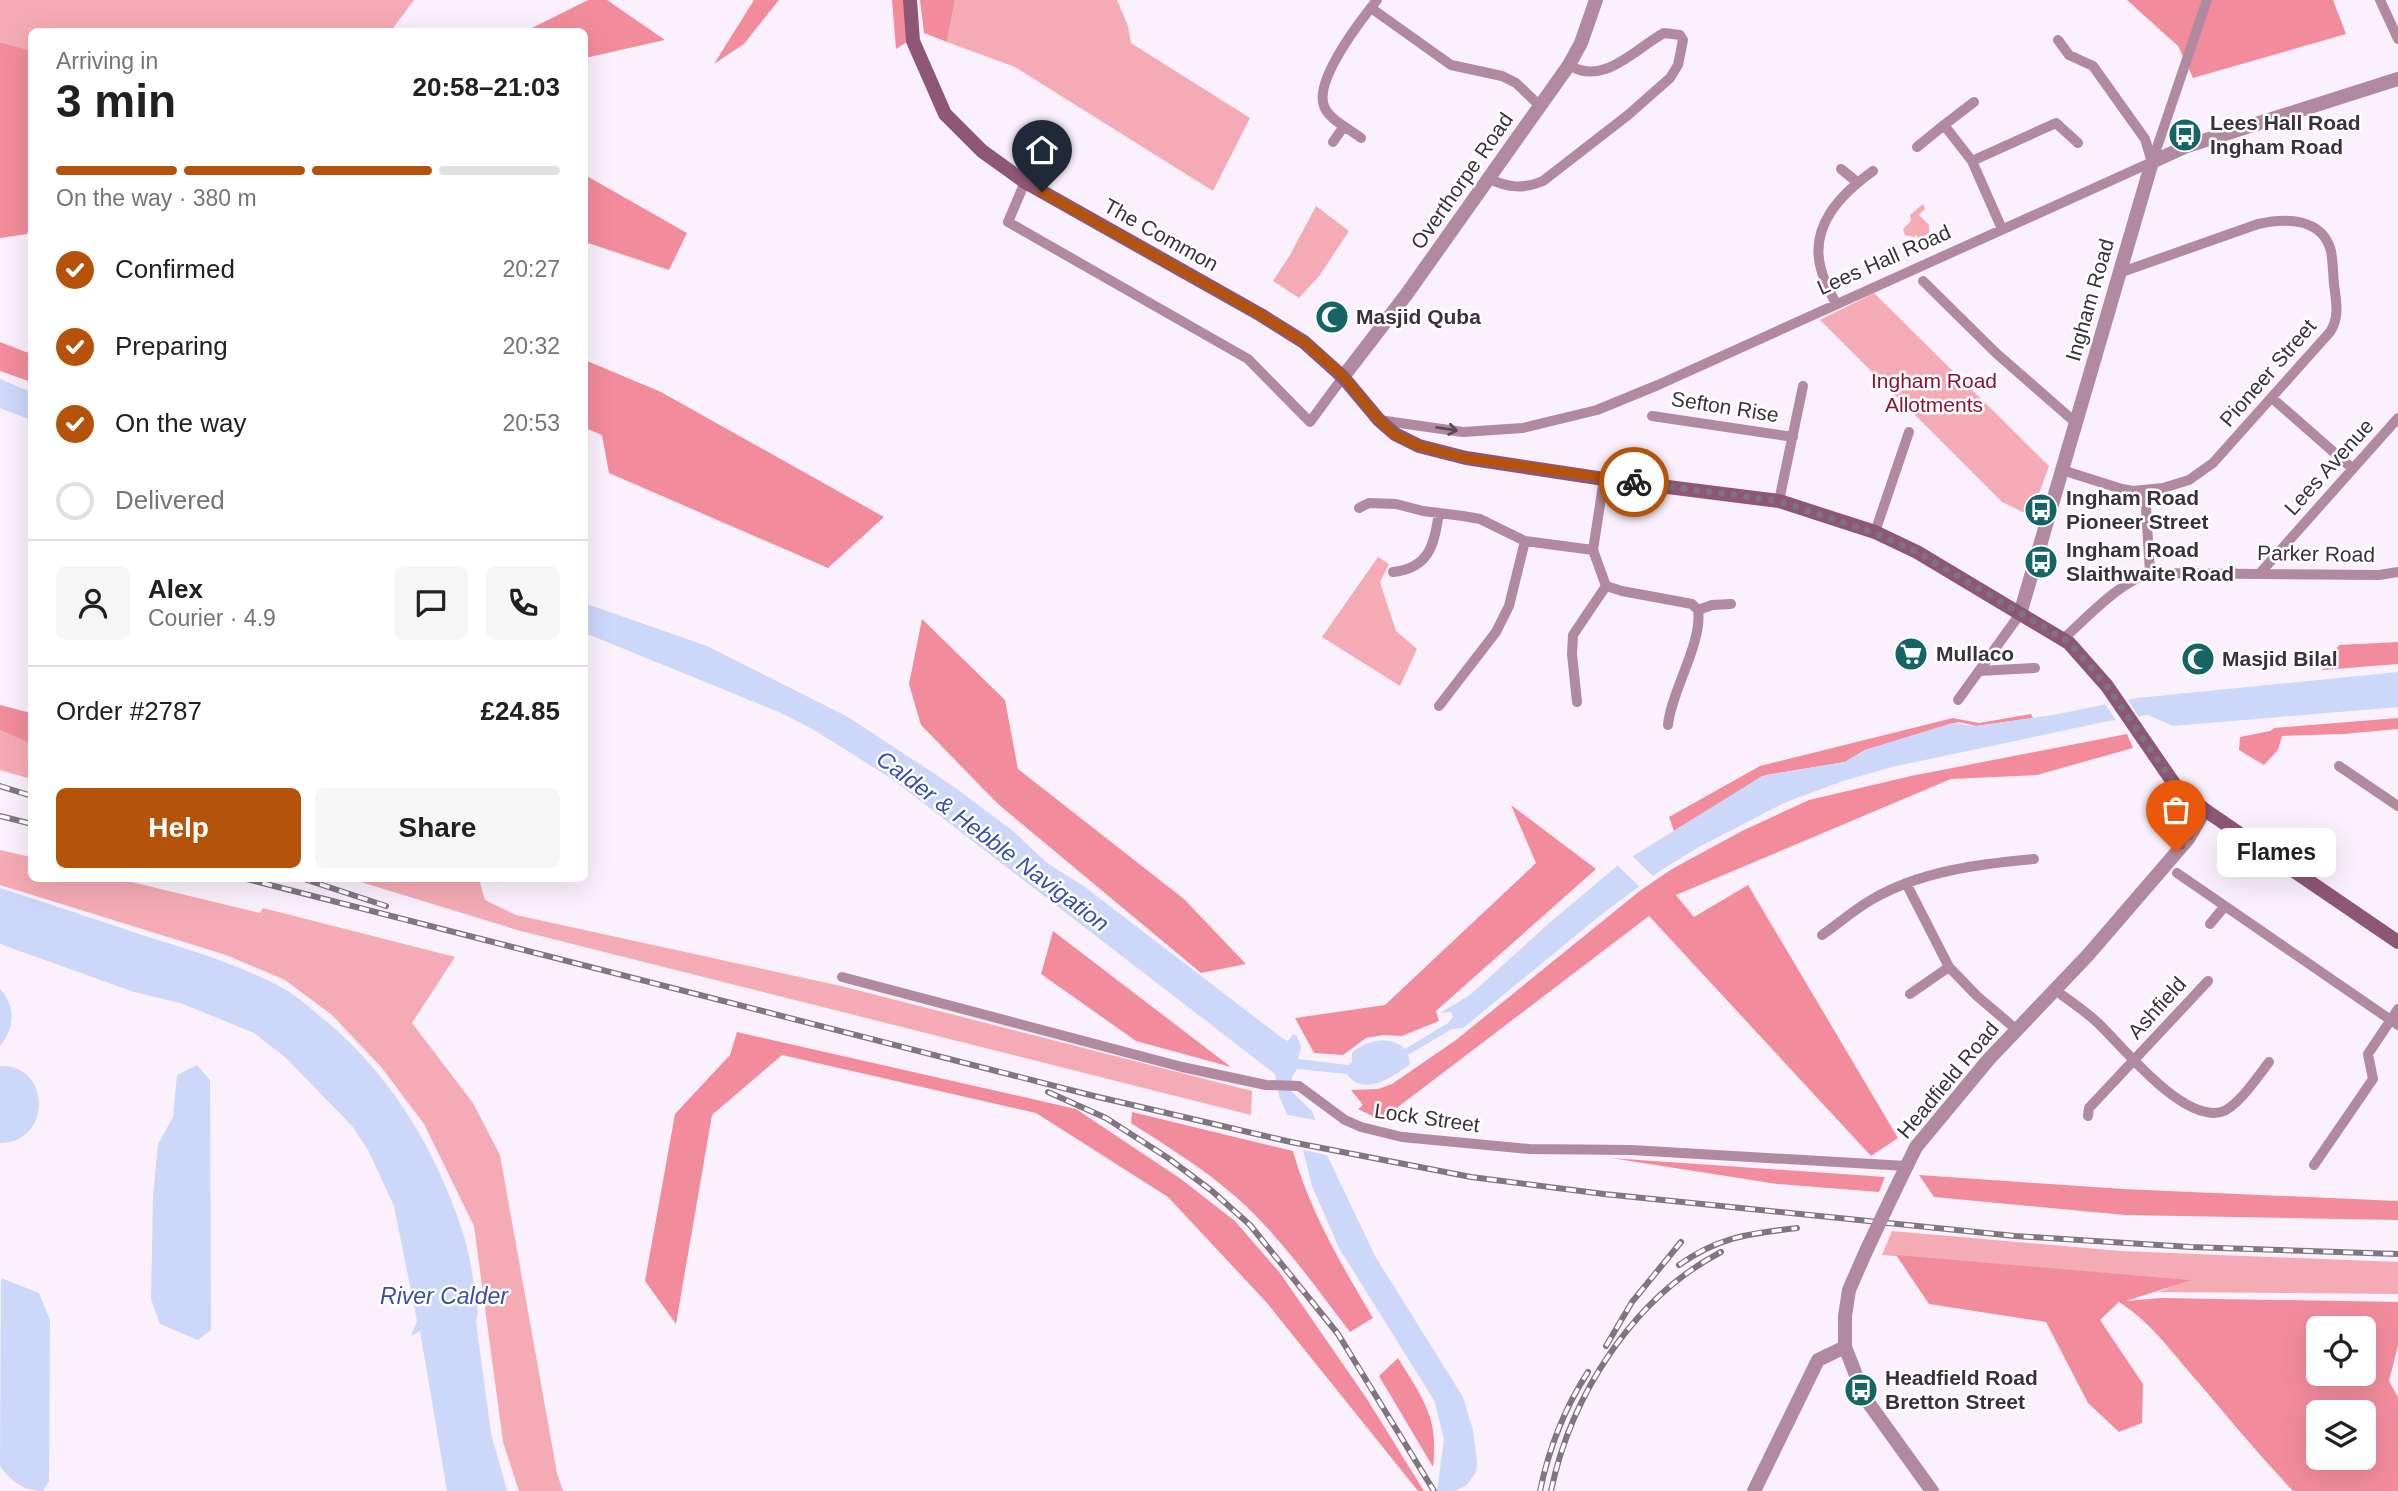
<!DOCTYPE html>
<html lang="en">
<head>
<meta charset="utf-8">
<style>
	body { margin:0; font-family:Helvetica,sans-serif; background:#f6f6f6; color:#202124; height:100vh; display:flex; flex-direction:column; font-size:26px; white-space:nowrap }
	* { box-sizing:border-box; margin:0 }
	p { font-size:23px; color:#757577 }
	.icon { flex:none; width:38px; height:38px; fill:none; stroke:currentColor; stroke-width:2; stroke-linecap:round; stroke-linejoin:round }
	.map { position:relative; flex:1; overflow:hidden }
	.side { position:absolute; left:28px; top:28px; width:560px; height:854px; display:flex; flex-direction:column; background:#fff; border-radius:10px; box-shadow:0 7px 28px #0002 }
	.side>* { flex:none }
	.fabs { position:absolute; left:2306px; top:1316px; display:grid; gap:14px }
	.fabs a { display:grid; place-items:center; width:70px; height:70px; border-radius:10px; background:#fff; box-shadow:0 7px 28px #0002; font-size:35px }
	.pin { position:absolute; display:grid; place-items:center; width:60px; height:60px; color:#fff; margin:-72px -30px; border-radius:50% 50% 50% 0; rotate:-45deg; box-shadow:0 0 7px #0007 }
	.pin .icon { rotate:45deg }
	.courier { position:absolute; display:grid; place-items:center; width:70px; height:70px; margin:-35px; border:5px solid #b45309; border-radius:50%; background:#fff; color:#222; box-shadow:0 2px 9px #0007 }
	.bubble { position:absolute; height:49px; border-radius:10px; background:#fff; box-shadow:0 7px 28px #0002; font-size:23px; font-weight:600; line-height:49px; text-align:center }
	.summary em { font-style:normal; font-weight:600 }
	.summary div { display:flex; flex-direction:column-reverse }
	.summary { display:flex; align-items:center; justify-content:space-between; height:119px; padding:0 28px }
	h1 { font-size:46px; font-weight:600; line-height:52px }
	.bar { display:grid; grid-template-columns:repeat(4,1fr); gap:10px 7px; align-content:center; height:84px; padding:0 28px }
	.bar i { height:9px; border-radius:5px; background:#e0e0e0 }
	.bar .active { background:#b45309 }
	.bar p { grid-column:span 4 }
	.line { display:flex; align-items:center; gap:18px; padding:0 28px; border-top:2px solid #e0e0e0 }
	.line div { flex:1 }
	.round { display:grid; place-items:center; flex:none; width:74px; height:74px; border-radius:10px; background:#f6f6f6 }
	ol { padding:0 28px; list-style:none }
	li { display:flex; align-items:center; gap:21px; height:77px }
	li p { margin-inline-start:auto }
	li .icon { padding:7px; border-radius:50%; background:#b45309; color:#fff; stroke-width:4 }
	li:last-child { color:#757577 }
	li i { width:38px; height:38px; border:4px solid #e0e0e0; border-radius:50% }
	.cta { display:flex; gap:14px; margin-top:auto; padding:14px 28px }
	.cta a { flex:1; height:80px; border-radius:10px; background:#b45309; color:#fff; font-size:28px; font-weight:600; line-height:80px; text-align:center }
	.cta a+a { background:#f6f6f6; color:#202124 }
	.map>svg:first-child { display:block }
</style>
</head>
<body>
<div class="map">
<svg width="2398" height="1491" viewBox="0 0 2398 1491">
	<rect width="100%" height="100%" fill="#faf1fc"/>
	<!-- green -->
	<path fill="#f5abb5" d="M 0,0 L 414,0 L 391,31 L 32,32 L 31,51 L 0,42 Z
		M 955,0 L 1117,0 L 1128,26 L 1131,43 L 1250,118 L 1213,191 L 1015,67 L 947,42 Z
		M 1923,204 L 1925,209 L 1919,215 L 1929,225 L 1929,233 L 1919,240 L 1916,235 L 1914,237 L 1905,235 L 1903,229 L 1911,221 L 1910,215 Z
		M 1316,206 L 1349,231 L 1320,275 L 1299,298 L 1273,281 L 1290,255 Z
		M 1874,293 L 2049,466 L 2031,516 L 2002,502 L 1820,320 Z
		M 1378,557 L 1389,564 L 1380,582 L 1396,631 L 1417,649 L 1400,686 L 1322,637 Z
		M 0,730 L 31,744 L 31,779 L 0,770 Z
		M 0,850 L 31,857 L 32,878 L 119,879 L 260,913 L 263,908 L 455,957 L 412,1023 L 473,1103 L 500,1155 L 557,1473 L 563,1491 L 519,1491 L 503,1442 L 474,1226 L 424,1124 L 382,1068 L 332,1015 L 285,980 L 226,955 L 0,885 Z
		M 351,879 L 479,879 L 485,900 L 516,915 L 841,986 L 1252,1091 L 1251,1115 L 517,930 Z
		M 1892,1231 L 2121,1251 L 2398,1262 L 2398,1294 L 2158,1292 L 2190,1280 L 1882,1255 Z"/>
	<!-- forest -->
	<path fill="#f28c9d" fill-rule="evenodd" d="M 588,0 L 607,0 L 665,40 L 585,58 L 584,32 L 526,31 Z
		M 754,0 L 779,0 L 744,44 L 714,64 Z
		M 892,0 L 904,0 L 907,42 L 896,49 Z
		M 920,0 L 955,0 L 947,42 L 924,33 Z
		M 2127,0 L 2333,0 L 2346,34 L 2193,78 L 2178,46 Z
		M 0,42 L 32,51 L 31,219 L 27,234 L 0,238 Z
		M 585,175 L 687,233 L 669,270 L 585,242 Z
		M 0,342 L 31,354 L 31,382 L 0,371 Z
		M 585,360 L 661,392 L 884,517 L 828,568 L 609,473 L 602,435 L 585,428 Z
		M 922,619 L 1005,700 L 1018,769 L 1184,899 L 1246,964 L 1201,973 L 998,804 L 921,725 L 909,684 Z
		M 2398,642 L 2398,664 L 2322,670 L 2339,645 Z
		M 0,705 L 31,713 L 31,744 L 0,730 Z
		M 2031,714 L 2033,718 L 1976,726 L 1959,722 L 1865,750 L 1845,762 L 1766,775 L 1674,831 L 1669,817 L 1760,766 L 1953,718 L 1979,723 Z
		M 2398,718 L 2398,729 L 2344,734 L 2282,736 L 2278,750 L 2264,765 L 2239,750 L 2240,737 L 2270,731 L 2274,728 Z
		M 2127,734 L 2133,748 L 2037,775 L 1951,779 L 1676,895 L 1694,917 L 1748,885 L 1898,1138 L 1871,1156 L 1649,916 L 1381,1120 L 1358,1109 L 1363,1105 L 1351,1090 L 1378,1089 L 1392,1084 L 1456,1040 L 1641,890 L 1672,869 L 1742,831 L 1809,800 L 1911,776 Z
		M 1511,805 L 1596,869 L 1436,1011 L 1439,1021 L 1402,1036 L 1384,1035 L 1366,1038 L 1343,1055 L 1314,1053 L 1295,1018 L 1385,1005 L 1536,863 Z
		M 1053,931 L 1231,1067 L 1136,1041 L 1041,974 Z
		M 737,1032 L 1076,1109 L 1181,1179 L 1235,1221 L 1280,1273 L 1367,1399 L 1424,1491 L 1418,1491 L 1267,1303 L 1168,1197 L 1036,1113 L 782,1055 L 712,1115 L 676,1324 L 645,1281 L 675,1114 L 730,1055 Z
		M 1132,1112 L 1293,1151 C 1310,1212 1341,1264 1373,1318 L 1350,1332 C 1314,1285 1280,1236 1236,1197 C 1204,1169 1167,1146 1131,1123 Z
		M 1611,1158 L 1885,1177 L 1879,1192 L 1777,1184 Z
		M 1919,1175 L 2123,1189 L 2398,1201 L 2398,1220 L 2125,1215 L 1934,1197 Z
		M 1896,1255 L 2192,1280 L 2126,1301 L 2161,1298 L 2398,1302 L 2398,1345 L 2389,1381 L 2398,1397 L 2398,1491 L 2293,1491 C 2260,1456 2229,1419 2198,1382 C 2173,1354 2151,1322 2119,1302 L 2100,1320 L 2143,1384 L 2142,1423 L 2119,1432 L 2088,1403 L 2046,1322 L 1929,1304 ZM 2319,1328 L 2364,1328 L 2364,1374 L 2319,1374 ZM 2319,1412 L 2364,1412 L 2364,1458 L 2319,1458 Z
		M 1398,1358 C 1423,1399 1439,1417 1433,1467 L 1379,1376 Z"/>
	<!-- water -->
	<path fill="#ccd7fa" d="M 0,379 L 31,392 L 31,420 L 0,408 Z
		M 584,603 L 707,646 L 848,717 L 953,786 L 1013,831 L 1047,863 L 1085,887 L 1282,1038 L 1288,1041 L 1293,1034 L 1297,1036 L 1301,1047 L 1298,1059 L 1348,1065 L 1352,1062 L 1352,1053 C 1365,1040 1391,1035 1405,1049 L 1448,1023 L 1453,1017 L 1451,1012 L 1440,1013 L 1470,995 L 1547,925 L 1617,866 L 1762,776 L 1845,762 L 1865,750 L 1952,723 L 1976,726 L 2053,715 L 2137,698 L 2398,672 L 2398,707 L 2173,726 L 2148,715 L 2109,721 L 1892,767 L 1843,781 L 1786,802 L 1697,848 L 1660,871 L 1602,914 L 1463,1028 L 1452,1029 L 1408,1055 L 1410,1064 C 1393,1077 1363,1098 1347,1074 L 1297,1069 L 1292,1077 L 1291,1091 L 1312,1111 L 1327,1155 L 1375,1256 L 1463,1397 L 1473,1430 L 1477,1461 L 1476,1472 L 1466,1486 L 1455,1491 L 1437,1491 L 1444,1440 L 1435,1402 L 1339,1248 L 1312,1186 L 1303,1150 L 1279,1096 L 1275,1074 L 892,779 L 814,730 L 781,713 L 585,633 Z
		M 0,888 C 47,903 95,919 142,935 C 191,950 241,965 286,990 C 298,997 309,1007 320,1016 C 388,1071 435,1147 462,1230 C 471,1257 474,1286 478,1314 L 476,1322 L 491,1433 L 507,1491 L 447,1491 L 420,1331 L 411,1336 L 417,1321 L 394,1206 L 368,1150 L 352,1126 L 286,1058 L 254,1033 L 220,1019 L 180,1003 L 134,992 L 0,944 Z
		M 0,989 C 16,1007 15,1027 0,1046 Z
		M 197,1065 L 210,1080 L 211,1330 L 198,1340 L 160,1324 L 151,1299 L 153,1196 L 158,1144 L 173,1117 L 177,1075 Z
		M 0,1066 C 51,1064 53,1142 0,1143 Z
		M 1,1278 L 39,1293 L 50,1320 L 49,1481 L 43,1491 C 23,1491 11,1481 0,1466 Z"/>
	<!-- pier -->
	<path fill="#faf1fc" d="M 2126,697 L 2141,720 L 2118,723 L 2103,701 Z
		M 1630,854 L 1656,879 L 1642,889 L 1615,863 Z
		M 1283,1114 L 1320,1121 L 1331,1156 L 1299,1149 Z"/>
	<g fill="none" stroke-linecap="round" stroke-linejoin="round">
		<!-- minor -->
		<path stroke="#b18a9f" stroke-width="10" d="M 2380,0 L 2398,39
			M 1371,8 L 1451,65 L 1502,76 L 1516,83 L 1540,106
			M 2058,40 L 2069,55 L 2093,66 L 2145,139 L 2152,162
			M 1974,102 L 1944,125 L 1972,161 L 2002,229
			M 1361,138 C 1350,129 1329,120 1324,106 C 1314,80 1361,20 1377,0
			M 1333,142 L 1344,126
			M 1917,147 L 1944,125
			M 1972,161 L 2056,123 L 2078,143
			M 2152,162 L 2207,0
			M 1841,169 L 1857,182
			M 1490,179 C 1508,188 1524,189 1543,181 L 1628,115 L 1670,78 L 1678,65 L 1683,40 L 1680,35 L 1664,33 C 1636,48 1603,87 1569,65
			M 1025,182 L 1008,222 L 1248,359 L 1310,422 L 1343,377
			M 1923,281 L 1996,353 L 2076,423
			M 1836,304 C 1831,293 1824,282 1821,269 C 1809,226 1841,194 1873,171
			M 2272,398 L 2353,469
			M 1652,416 L 1793,437
			M 1379,420 L 1463,432 L 1523,428 L 1597,410 L 1658,385 L 2152,162
			M 2062,470 L 2122,489 L 2133,491 L 2163,488 L 2189,480 L 2213,463 L 2330,332 C 2340,317 2336,301 2334,284 C 2333,274 2333,262 2331,251 C 2322,217 2285,218 2258,224 L 2119,273
			M 2145,491 L 2150,573
			M 1779,501 L 1803,386
			M 1359,508 L 1369,503 L 1396,504 L 1423,511 L 1463,516 L 1480,519 L 1525,541 L 1593,550
			M 1875,532 L 1909,432
			M 1393,572 C 1430,568 1434,544 1439,513
			M 2261,572 L 2398,418
			M 1606,586 L 1622,591 L 1692,604 L 1698,610 C 1703,642 1671,692 1668,725
			M 1698,610 L 1712,605 L 1731,604
			M 2063,639 C 2088,617 2118,583 2150,573 L 2379,575 L 2398,572
			M 1979,671 L 2035,668
			M 1958,700 L 2020,614
			M 1577,702 L 1572,654 L 1573,635 L 1606,586 L 1593,550 L 1604,479
			M 1439,706 L 1496,632 L 1509,606 L 1525,541
			M 2339,766 L 2398,806
			M 2177,873 L 2398,1025
			M 1906,883 L 1949,967 L 1977,996 L 2017,1030
			M 2210,924 L 2225,906
			M 1822,935 C 1839,923 1854,910 1871,900 C 1920,871 1979,864 2034,859
			M 842,977 L 1182,1067 L 1266,1085 L 1299,1086 L 1345,1120 L 1361,1127 L 1402,1137 L 1529,1149 L 1631,1150 L 1906,1166
			M 2055,990 C 2069,1000 2085,1011 2098,1023 C 2123,1047 2182,1122 2221,1112 C 2237,1108 2259,1075 2269,1062
			M 1910,994 L 1949,967
			M 2088,1116 L 2089,1108 L 2208,981
			M 2314,1165 L 2373,1079 L 2368,1054 L 2398,1009"/>
		<!-- tertiary -->
		<path stroke="#b18a9f" stroke-width="14" d="M 1343,377 L 1406,295 L 1569,65 L 1581,43 L 1596,0
			M 2020,614 L 2152,162 L 2187,146 L 2398,79
			M 1895,1190 L 1916,1147 L 1989,1059 L 2088,955 L 2188,839 L 2205,810
			M 1867,1249 L 1849,1290 L 1845,1316 L 1845,1347 L 1865,1398 L 1932,1491
			M 1754,1491 L 1818,1360 L 1845,1347"/>
		<!-- secondary -->
		<path stroke="#8e5776" stroke-width="14" d="M 910,0 L 913,41 L 945,114 L 982,151 L 1025,182 L 1261,315 L 1304,342 L 1343,377 L 1379,420 L 1395,434 L 1419,446 L 1466,458 L 1604,479 L 1779,501 L 1875,532 L 1917,552 L 2069,643 L 2107,686 L 2177,788 L 2205,810 L 2398,942"/>
		<defs>
			<path id="rail" d="M 0,786 L 32,796
				M 0,816 L 32,824
				M 243,878 L 1094,1096 L 1291,1142 L 1471,1177 L 1604,1194 L 2015,1236 L 2190,1247 L 2398,1254
				M 301,878 L 386,906
				M 1048,1092 L 1106,1118 L 1168,1158 L 1212,1191 L 1250,1225 L 1338,1334 L 1434,1491
				M 1679,1265 C 1720,1236 1749,1234 1797,1228
				M 1606,1346 L 1632,1302 L 1681,1242
				M 1540,1491 C 1549,1448 1564,1409 1588,1372
				M 1551,1491 C 1571,1395 1633,1298 1721,1252"/>
		</defs>
		<!-- rail casing -->
		<use href="#rail" stroke="#7f7680" stroke-width="6"/>
		<!-- rail -->
		<use href="#rail" stroke="#fff" stroke-width="3.5" stroke-dasharray="10" stroke-linecap="butt"/>
		<!-- tertiary-bridge -->
		<path stroke="#b18a9f" stroke-width="14" d="M 1867,1249 L 1895,1190"/>
	</g>
	<!-- one-way arrows -->
	<defs><path id="oneway-shaft" d="M-6 0H5M1.5-3L5.5 0L1.5 3" fill="none" stroke-width="1.6" stroke-linecap="round" stroke-linejoin="round" transform="scale(1.75)"/></defs>
	<use stroke="#5e4c59" href="#oneway-shaft" transform="translate(1447 429) rotate(9)"/>
	<g fill="none" stroke-linecap="round" stroke-linejoin="round">
		<!-- done -->
		<path stroke="#7d747f" stroke-width="7" stroke-dasharray="0 12.6" d="M 1634,482 L 1779,501 L 1875,533 L 1917,552 L 2069,642 L 2107,686 L 2177,788 L 2205,810 L 2188,839 L 2176,852"/>
		<!-- route -->
		<path stroke="#b45309" stroke-width="9" d="M 1042,192 L 1261,315 L 1304,342 L 1343,376 L 1379,420 L 1395,435 L 1419,446 L 1466,458 L 1634,482"/>
	</g>
	<!-- icons -->
	<defs>
		<symbol id="bus-disc" viewBox="-11 -11 22 22"><circle r="9.5" fill="#166566" stroke="#fff"/><path d="M-5-6H5V4H4V6H2V4H-2V6H-4V4H-5ZM-3.5-4V0h7V-4ZM-3.5 1.2v1.5H-2V1.2ZM2 1.2v1.5H3.5V1.2Z" fill="#fff"/></symbol>
		<symbol id="mosque-disc" viewBox="-11 -11 22 22"><circle r="9.5" fill="#166566" stroke="#fff"/><path d="M3.5-4.9A6 6 0 1 0 3.5 4.9A5 5 0 1 1 3.5-4.9Z" fill="#fff"/></symbol>
		<symbol id="supermarket-disc" viewBox="-11 -11 22 22"><circle r="9.5" fill="#166566" stroke="#fff"/><path d="M-6-5.5h2.5l.6 2H6L4.5 2H-2.5L-4.4-4H-6ZM-1.5 3.2a1.3 1.3 0 1 0 .1 0ZM3 3.2a1.3 1.3 0 1 0 .1 0Z" fill="#fff"/></symbol>
	</defs>
	<g fill-rule="evenodd">
		<use href="#bus-disc" x="2166" y="116" width="38" height="38"/>
		<use href="#mosque-disc" x="1313" y="298" width="38" height="38"/>
		<use href="#bus-disc" x="2022" y="491" width="38" height="38"/>
		<use href="#bus-disc" x="2022" y="543" width="38" height="38"/>
		<use href="#supermarket-disc" x="1892" y="635" width="38" height="38"/>
		<use href="#mosque-disc" x="2179" y="640" width="38" height="38"/>
		<use href="#bus-disc" x="1842" y="1371" width="38" height="38"/>
	</g>
	<g text-anchor="middle" stroke-width="5" stroke-linejoin="round" paint-order="stroke">
		<!-- poi labels -->
		<g font-size="21" font-weight="bold" fill="#3a313b" stroke="#fff" text-anchor="start">
			<text x="2210" y="130">Lees Hall Road<tspan x="2210" dy="24">Ingham Road</tspan></text>
			<text x="1356" y="324">Masjid Quba</text>
			<text x="2066" y="505">Ingham Road<tspan x="2066" dy="24">Pioneer Street</tspan></text>
			<text x="2066" y="557">Ingham Road<tspan x="2066" dy="24">Slaithwaite Road</tspan></text>
			<text x="1936" y="661">Mullaco</text>
			<text x="2222" y="666">Masjid Bilal</text>
			<text x="1885" y="1385">Headfield Road<tspan x="1885" dy="24">Bretton Street</tspan></text>
		</g>
		<!-- street labels -->
		<g font-size="21" fill="#3a313b" stroke="#fff">
			<text transform="translate(1462 181) rotate(-55)" y="7">Overthorpe Road</text>
			<text transform="translate(1161 235) rotate(29)" y="7">The Common</text>
			<text transform="translate(1884 260) rotate(-24)" y="7">Lees Hall Road</text>
			<text transform="translate(2090 300) rotate(-74)" y="7">Ingham Road</text>
			<text transform="translate(2268 373) rotate(-49)" y="7">Pioneer Street</text>
			<text transform="translate(1725 407) rotate(9)" y="7">Sefton Rise</text>
			<text transform="translate(2329 467) rotate(-48)" y="7">Lees Avenue</text>
			<text transform="translate(2316 554) rotate(1)" y="7">Parker Road</text>
			<text transform="translate(2157 1008) rotate(-48)" y="7">Ashfield</text>
			<text transform="translate(1948 1080) rotate(-50)" y="7">Headfield Road</text>
			<text transform="translate(1427 1118) rotate(8)" y="7">Lock Street</text>
		</g>
		<!-- park labels -->
		<g font-size="21" fill="#8b1238" stroke="#fff">
			<text x="1934" y="388">Ingham Road<tspan x="1934" dy="24">Allotments</tspan></text>
		</g>
		<!-- water labels -->
		<g font-size="23" font-style="italic" fill="#394cab" stroke="#fff">
			<text transform="translate(993 841) rotate(37)" y="8">Calder &amp; Hebble Navigation</text>
			<text x="444" y="1304">River Calder</text>
		</g>
	</g>
</svg>
<div class="fabs">
<a><svg class="icon" aria-label="locate" viewBox="0 0 24 24"><circle cx="12" cy="12" r="6"/><path d="M12 2v4M12 18v4M2 12h4M18 12h4"/></svg></a>
<a><svg class="icon" aria-label="layers" viewBox="0 0 24 24"><path d="M12 4l9 5-9 5-9-5zM3 14l9 5 9-5"/></svg></a>
</div>
<div class="pin" style="left:2176px;top:852px;background:#ea580c"><svg class="icon" aria-label="bag" viewBox="0 0 24 24"><path d="M5 8h14l-1 12H6zM9 8a3 3 0 0 1 6 0"/></svg></div>
<div class="pin" style="left:1042px;top:192px;background:#1f2937"><svg class="icon" aria-label="home" viewBox="0 0 24 24"><path d="M3 11l9-7 9 7M6 9v11h12V9"/></svg></div>
<div class="courier" style="left:1634px;top:482px"><svg class="icon" aria-label="bike" viewBox="0 0 24 24"><circle cx="6" cy="16" r="4"/><circle cx="18" cy="16" r="4"/><path d="M6 16l4-8h5l3 8M10 8l3 8H6M13 5h3"/></svg></div>
<div class="bubble" style="left:2217px;top:828px;width:119px">Flames</div>
<section class="side">
<div class="summary"><div><h1>3 min</h1><p>Arriving in</p></div><em>20:58–21:03</em></div>
<div class="bar"><i class="active"></i><i class="active"></i><i class="active"></i><i></i><p>On the way · 380 m</p></div>
<ol>
<li><svg class="icon" aria-label="check" viewBox="0 0 24 24"><path d="M5 12l5 5 9-10"/></svg>Confirmed<p>20:27</p></li>
<li><svg class="icon" aria-label="check" viewBox="0 0 24 24"><path d="M5 12l5 5 9-10"/></svg>Preparing<p>20:32</p></li>
<li><svg class="icon" aria-label="check" viewBox="0 0 24 24"><path d="M5 12l5 5 9-10"/></svg>On the way<p>20:53</p></li>
<li><i></i>Delivered</li>
</ol>
<div class="line" style="height:126px"><a class="round"><svg class="icon" aria-label="person" viewBox="0 0 24 24"><circle cx="12" cy="8" r="4"/><path d="M4 21q1-7 8-7t8 7"/></svg></a><div><b>Alex</b><p>Courier · 4.9</p></div><a class="round"><svg class="icon" aria-label="chat" viewBox="0 0 24 24"><path d="M4 5h16v11H9l-5 4z"/></svg></a><a class="round"><svg class="icon" aria-label="phone" viewBox="0 0 24 24"><path d="M5 4h4l2 5-3 2q2 4 5 5l2-3 5 2v4C11 20 4 13 5 4z"/></svg></a></div>
<div class="line" style="height:91px"><div>Order #2787</div><b>£24.85</b></div>
<div class="cta"><a>Help</a><a>Share</a></div>
</section>
</div>
</body>
</html>
